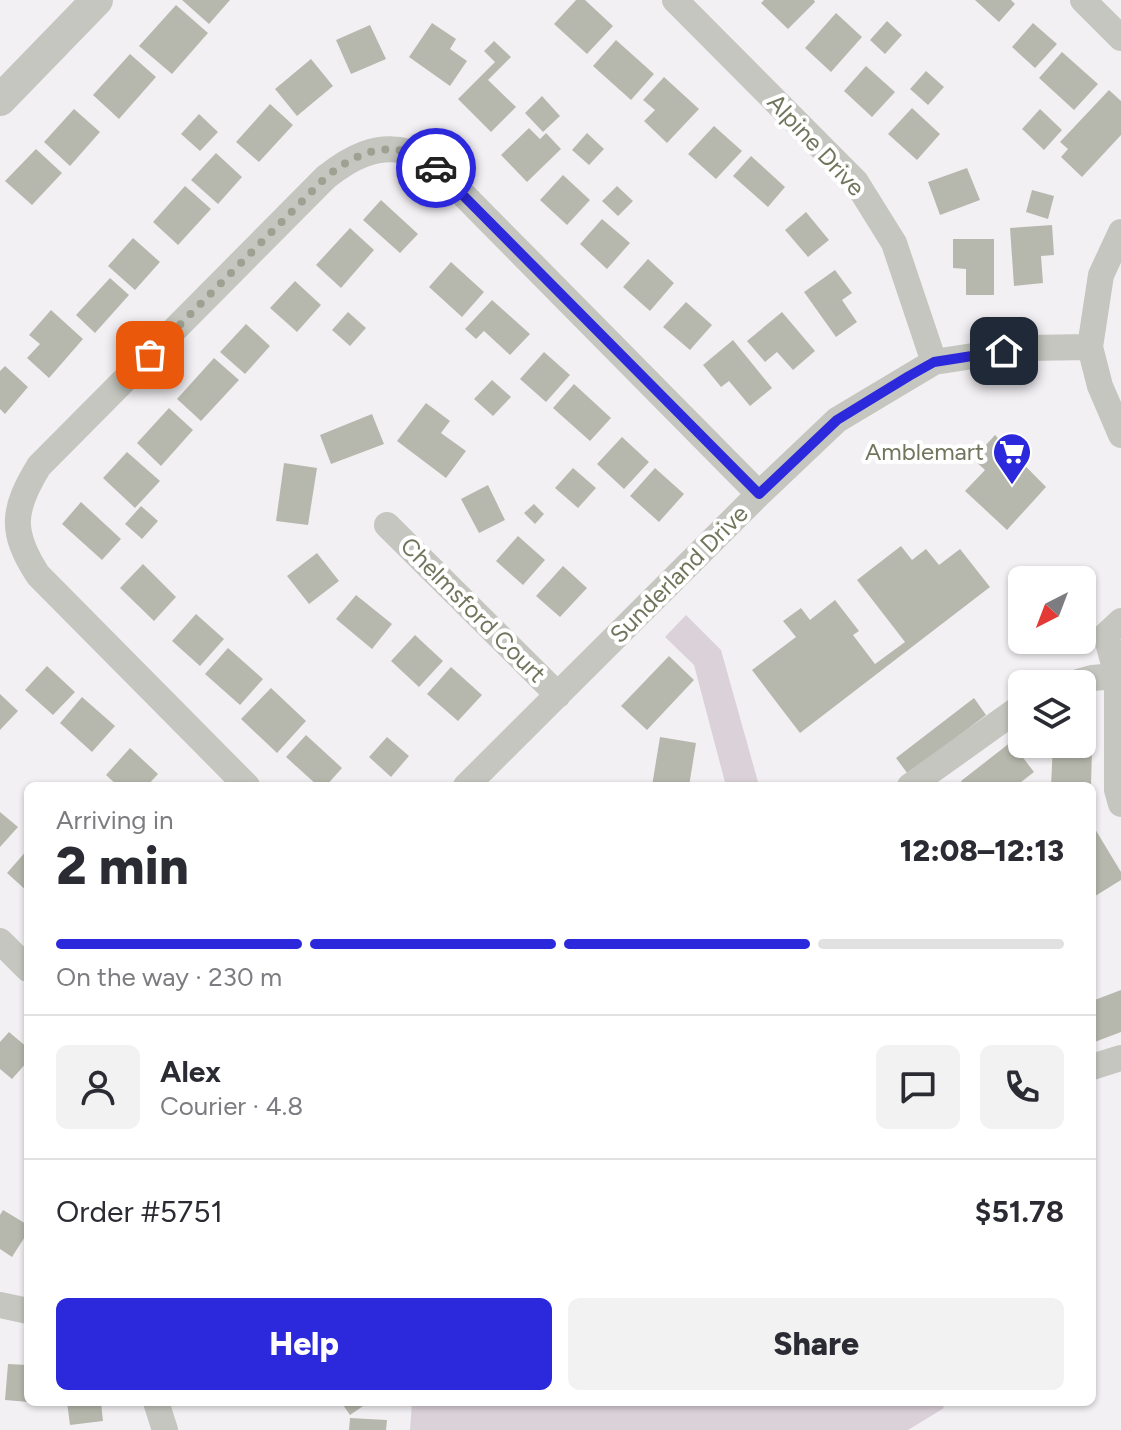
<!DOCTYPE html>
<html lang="en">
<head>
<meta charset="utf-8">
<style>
	body { margin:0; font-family:Figtree,sans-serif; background:#f2f2f3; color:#2b2b33; height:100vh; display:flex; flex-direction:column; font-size:30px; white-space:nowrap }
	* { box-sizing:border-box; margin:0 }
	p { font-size:26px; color:#7c7c81 }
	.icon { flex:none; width:44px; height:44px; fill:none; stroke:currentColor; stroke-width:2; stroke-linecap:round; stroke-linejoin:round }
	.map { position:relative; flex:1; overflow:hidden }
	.side { position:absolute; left:24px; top:782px; width:1072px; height:624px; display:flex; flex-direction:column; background:#fff; border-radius:12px; box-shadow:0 2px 6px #0004 }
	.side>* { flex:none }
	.needle { width:52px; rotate:222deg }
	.fabs { position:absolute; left:1008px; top:566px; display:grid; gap:16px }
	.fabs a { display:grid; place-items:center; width:88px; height:88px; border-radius:12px; background:#fff; box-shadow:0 2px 6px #0004; font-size:40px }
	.pin { position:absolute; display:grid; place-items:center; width:68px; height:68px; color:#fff; margin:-34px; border-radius:16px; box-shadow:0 4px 12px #0006 }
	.courier { position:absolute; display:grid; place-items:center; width:80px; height:80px; margin:-40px; border:6px solid #2c28dc; border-radius:50%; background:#fff; color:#222; box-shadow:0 2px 10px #0007 }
	.summary em { font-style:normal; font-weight:800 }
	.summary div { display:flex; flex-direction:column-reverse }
	.summary { display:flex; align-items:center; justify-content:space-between; height:136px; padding:0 32px }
	h1 { font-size:52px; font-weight:800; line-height:60px }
	.bar { display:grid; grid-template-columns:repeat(4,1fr); gap:12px 8px; align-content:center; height:96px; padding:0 32px }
	.bar i { height:10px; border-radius:6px; background:#e1e1e2 }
	.bar .current { background:#2c28dc }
	.bar p { grid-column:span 4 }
	.line { display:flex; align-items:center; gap:20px; padding:0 32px; border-top:2px solid #e1e1e2 }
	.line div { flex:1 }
	.round { display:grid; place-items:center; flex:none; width:84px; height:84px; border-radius:12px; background:#f2f2f3 }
	.action { display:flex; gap:16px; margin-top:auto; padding:16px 32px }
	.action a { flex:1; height:92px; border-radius:12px; background:#2c28dc; color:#fff; font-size:32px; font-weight:800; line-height:92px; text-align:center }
	.action a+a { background:#f2f2f3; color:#2b2b33 }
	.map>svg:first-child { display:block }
</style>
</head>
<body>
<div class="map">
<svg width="1121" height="1430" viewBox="0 0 1121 1430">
	<rect width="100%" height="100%" fill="#f3f0f4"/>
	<!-- green -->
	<path fill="#dbd1d8" d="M 686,615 L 721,650 L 758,782 L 756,786 L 726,786 L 694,665 L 665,637 Z
		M 412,1402 L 940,1402 L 944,1408 L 908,1430 L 410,1430 Z"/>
	<!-- building -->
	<path fill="#b7b8ad" d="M 182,0 L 230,0 L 209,24 Z
		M 576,0 L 585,0 L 613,26 L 587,54 L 554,24 Z
		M 764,0 L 814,0 L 815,2 L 788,29 L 761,3 Z
		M 975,0 L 1011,0 L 1015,4 L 999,22 Z
		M 176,5 L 208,33 L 172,74 L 139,46 Z
		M 836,13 L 862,37 L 831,72 L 805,48 Z
		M 887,21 L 902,35 L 885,54 L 870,40 Z
		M 432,23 L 456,39 L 450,49 L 467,61 L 450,86 L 409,57 Z
		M 1033,23 L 1057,44 L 1035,68 L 1012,47 Z
		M 370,25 L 386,59 L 351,74 L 336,40 Z
		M 616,40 L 654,74 L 631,100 L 593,66 Z
		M 494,41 L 511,57 L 488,80 L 516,107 L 491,132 L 458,99 L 495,62 L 484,51 Z
		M 1062,52 L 1098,84 L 1074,110 L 1039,78 Z
		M 130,54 L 156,77 L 119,119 L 93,95 Z
		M 311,59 L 333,86 L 297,116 L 275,89 Z
		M 866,66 L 895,92 L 872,117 L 844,91 Z
		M 926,71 L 944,87 L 928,105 L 910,89 Z
		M 664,77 L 699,109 L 667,143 L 644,121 L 655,110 L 643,100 Z
		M 1109,90 L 1121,101 L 1121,135 L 1082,177 L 1061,157 L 1068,149 L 1060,142 Z
		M 542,96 L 560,116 L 543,132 L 525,113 Z
		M 270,104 L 293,125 L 259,162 L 236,142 Z
		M 912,108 L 940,134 L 917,160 L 888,134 Z
		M 74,109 L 100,132 L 70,166 L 44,142 Z
		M 1040,109 L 1062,130 L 1044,150 L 1022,129 Z
		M 199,114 L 218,132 L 200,151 L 181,134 Z
		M 714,126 L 742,151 L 716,179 L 688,154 Z
		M 529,128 L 540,139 L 546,133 L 561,149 L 527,182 L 501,155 Z
		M 587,133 L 604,149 L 589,165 L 572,150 Z
		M 36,149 L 62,173 L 32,205 L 5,181 Z
		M 216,153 L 242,177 L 218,204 L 191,180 Z
		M 751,156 L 785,187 L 768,207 L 733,176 Z
		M 967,168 L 980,200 L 940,215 L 928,182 Z
		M 563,175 L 590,200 L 567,225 L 540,200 Z
		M 185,186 L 211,209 L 178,245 L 153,222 Z
		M 617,186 L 633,201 L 618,216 L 602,201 Z
		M 1032,190 L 1054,196 L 1048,219 L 1026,212 Z
		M 381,200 L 418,234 L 400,253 L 363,220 Z
		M 806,212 L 829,240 L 808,257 L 785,230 Z
		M 602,219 L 630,243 L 607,269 L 580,244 Z
		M 1052,225 L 1054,255 L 1041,256 L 1043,283 L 1014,286 L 1010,228 Z
		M 350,228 L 374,250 L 341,288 L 316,265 Z
		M 133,238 L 160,262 L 135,290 L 108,266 Z
		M 953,239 L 994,239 L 994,295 L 966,295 L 966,269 L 953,268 Z
		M 648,259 L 674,283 L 650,311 L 623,287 Z
		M 451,262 L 484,292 L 462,317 L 429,287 Z
		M 835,270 L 852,293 L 842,300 L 857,322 L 836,337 L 804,292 Z
		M 110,278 L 129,295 L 95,333 L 76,315 Z
		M 295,281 L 321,305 L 297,332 L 270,308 Z
		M 492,300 L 530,334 L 510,355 L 484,331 L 476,339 L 465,329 Z
		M 686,302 L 712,325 L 690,350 L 663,327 Z
		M 51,310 L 83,339 L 49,378 L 27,358 L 40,344 L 29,335 Z
		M 348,312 L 366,328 L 350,346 L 332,330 Z
		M 782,312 L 815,351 L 793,370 L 777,352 L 765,362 L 747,341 Z
		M 246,324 L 270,346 L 245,374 L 220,352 Z
		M 733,340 L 772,388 L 750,406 L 729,381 L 721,387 L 703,365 Z
		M 544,352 L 570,375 L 546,402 L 520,379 Z
		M 214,358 L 239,380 L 201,421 L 177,399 Z
		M 5,366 L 28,387 L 5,414 L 0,409 L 0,371 Z
		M 492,380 L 511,397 L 493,416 L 474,399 Z
		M 574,384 L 611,418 L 590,441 L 553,408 Z
		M 426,403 L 450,421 L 441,433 L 466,451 L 446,478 L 397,441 Z
		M 169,408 L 193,430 L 161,466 L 137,443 Z
		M 372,414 L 384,444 L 331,464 L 320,435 Z
		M 995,435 L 1046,487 L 1007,530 L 965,491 L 985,470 L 973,459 Z
		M 622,437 L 649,462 L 624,489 L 597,464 Z
		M 127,452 L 160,481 L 135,508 L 103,478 Z
		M 284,463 L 317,468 L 308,525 L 276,521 Z
		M 573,468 L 596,488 L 578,508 L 555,488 Z
		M 655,468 L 684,494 L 659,522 L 630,496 Z
		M 488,485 L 505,520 L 479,533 L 461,499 Z
		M 81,502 L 121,539 L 102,560 L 62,524 Z
		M 534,504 L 544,514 L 535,524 L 524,513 Z
		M 141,506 L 158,521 L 142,539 L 125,524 Z
		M 518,536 L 545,560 L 523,585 L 496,561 Z
		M 901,546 L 912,560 L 926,549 L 939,565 L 960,549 L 990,587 L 800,733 L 752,670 L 796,637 L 783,621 L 801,608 L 810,620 L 835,600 L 859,631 L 853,635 L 875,664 L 905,642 L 857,580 Z
		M 317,553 L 339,581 L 309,604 L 287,576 Z
		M 143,564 L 176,597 L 154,621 L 120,588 Z
		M 563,566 L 587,588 L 560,617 L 536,596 Z
		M 356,595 L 392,624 L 372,649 L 336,619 Z
		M 196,614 L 224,639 L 200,666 L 172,641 Z
		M 415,635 L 443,661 L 419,687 L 391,661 Z
		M 228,648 L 263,679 L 240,705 L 205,674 Z
		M 669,656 L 694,680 L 647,730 L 621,706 Z
		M 47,666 L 75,692 L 53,715 L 25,690 Z
		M 451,667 L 482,695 L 458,721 L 427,694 Z
		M 271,688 L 306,721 L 277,753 L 241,719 Z
		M 0,694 L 18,711 L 0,730 Z
		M 82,697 L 115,726 L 92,752 L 60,723 Z
		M 974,698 L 986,715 L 908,774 L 896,758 Z
		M 1082,714 L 1093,715 L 1091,786 L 1051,786 L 1053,744 L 1082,744 Z
		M 306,735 L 342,768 L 326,786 L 318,786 L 286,757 Z
		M 387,737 L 409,756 L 391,777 L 369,757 Z
		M 660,737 L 696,743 L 689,786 L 652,786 Z
		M 1011,742 L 1034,772 L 1016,786 L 965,786 L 961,781 Z
		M 130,748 L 158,774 L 147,786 L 118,786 L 106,775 Z
		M 0,812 L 18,827 L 0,847 Z
		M 1092,824 L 1121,872 L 1121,880 L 1092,898 Z
		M 28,849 L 28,892 L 7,873 Z
		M 1121,990 L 1121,1032 L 1092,1043 L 1092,1001 Z
		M 9,1032 L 28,1048 L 28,1061 L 12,1079 L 0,1069 L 0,1042 Z
		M 3,1210 L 28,1225 L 28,1232 L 12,1257 L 0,1249 L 0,1215 Z
		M 8,1364 L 28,1365 L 28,1402 L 5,1400 Z
		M 67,1402 L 101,1402 L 103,1421 L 70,1425 Z
		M 341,1402 L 369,1402 L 350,1415 Z
		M 350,1418 L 387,1420 L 386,1430 L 349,1430 Z"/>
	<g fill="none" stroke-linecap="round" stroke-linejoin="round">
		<!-- minor -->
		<path stroke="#c4c6bf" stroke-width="26" d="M 675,0 L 856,182 L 894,243 L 934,362
			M 1083,0 L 1121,38
			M 1121,232 L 1101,275 L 1090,347 L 1100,386 L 1121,435
			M 387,525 L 558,695
			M 1121,621 L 1106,635 L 1117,676 L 1117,790 L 1121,804
			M 1071,684 L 1092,678 L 1117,676
			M 247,786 L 38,575 C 10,532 12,510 39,466 L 326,177 C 350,158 377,143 409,152 C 418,154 428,163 437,168 L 759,494
			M 466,786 L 759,494 L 837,420 L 934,362 L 1026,348 L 1090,347
			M 910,786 L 1022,706
			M 0,941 L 28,969
			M 1092,1067 L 1121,1058
			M 0,1305 L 28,1311
			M 156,1402 L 165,1430"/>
		<!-- tertiary -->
		<path stroke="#c4c6bf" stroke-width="32" d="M 0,100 L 97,0"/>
	</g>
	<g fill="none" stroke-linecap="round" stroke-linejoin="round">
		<!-- done -->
		<path stroke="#9ea091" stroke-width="8" stroke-dasharray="0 14.4" d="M 150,355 L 326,177 C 350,158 376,143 408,152 C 418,154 427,163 436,168"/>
		<!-- route -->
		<path stroke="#2c28dc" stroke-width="10" d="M 436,168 L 759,494 L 837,420 L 909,376 L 934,362 L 1004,351"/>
	</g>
	<!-- icons -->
	<defs>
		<symbol id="supermarket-pin" viewBox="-11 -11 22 30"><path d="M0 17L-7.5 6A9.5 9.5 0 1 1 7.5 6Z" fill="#2c28dc" stroke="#fff"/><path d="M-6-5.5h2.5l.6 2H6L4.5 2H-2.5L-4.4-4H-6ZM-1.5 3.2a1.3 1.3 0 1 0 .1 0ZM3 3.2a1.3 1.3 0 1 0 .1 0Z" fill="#fff"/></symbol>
	</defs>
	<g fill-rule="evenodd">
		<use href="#supermarket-pin" x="990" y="430" width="44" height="60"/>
	</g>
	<g text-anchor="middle" stroke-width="8" stroke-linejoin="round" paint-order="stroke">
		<!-- street labels -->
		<g font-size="24" fill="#70755c" stroke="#fff">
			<text transform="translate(816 145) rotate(47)" y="8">Alpine Drive</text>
			<text transform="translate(679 574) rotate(-45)" y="8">Sunderland Drive</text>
			<text transform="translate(473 610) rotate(45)" y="8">Chelmsford Court</text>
		</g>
		<!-- poi labels -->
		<g font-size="24" fill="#70755c" stroke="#fff" text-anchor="end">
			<text x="984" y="460">Amblemart</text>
		</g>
	</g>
</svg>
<div class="fabs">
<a><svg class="needle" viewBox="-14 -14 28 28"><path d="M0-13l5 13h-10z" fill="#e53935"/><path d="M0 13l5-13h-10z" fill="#7c7c81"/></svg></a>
<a><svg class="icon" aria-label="layers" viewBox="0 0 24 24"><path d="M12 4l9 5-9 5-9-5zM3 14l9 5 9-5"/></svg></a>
</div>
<div class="pin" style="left:150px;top:355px;background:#ea580c"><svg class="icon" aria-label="bag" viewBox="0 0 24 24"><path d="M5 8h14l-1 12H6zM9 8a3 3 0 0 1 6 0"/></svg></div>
<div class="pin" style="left:1004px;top:351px;background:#1f2937"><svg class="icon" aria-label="home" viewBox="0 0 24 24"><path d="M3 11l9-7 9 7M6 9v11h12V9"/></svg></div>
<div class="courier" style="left:436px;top:168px"><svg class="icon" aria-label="car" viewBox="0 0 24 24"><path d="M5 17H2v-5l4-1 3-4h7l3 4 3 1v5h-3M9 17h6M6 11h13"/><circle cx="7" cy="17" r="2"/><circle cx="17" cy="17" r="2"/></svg></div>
<section class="side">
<div class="summary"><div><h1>2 min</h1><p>Arriving in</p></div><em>12:08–12:13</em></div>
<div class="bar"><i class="current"></i><i class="current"></i><i class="current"></i><i></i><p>On the way · 230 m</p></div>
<div class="line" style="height:144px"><a class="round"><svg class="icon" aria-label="person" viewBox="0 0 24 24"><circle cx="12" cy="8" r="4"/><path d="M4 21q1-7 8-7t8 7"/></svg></a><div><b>Alex</b><p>Courier · 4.8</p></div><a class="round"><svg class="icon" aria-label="chat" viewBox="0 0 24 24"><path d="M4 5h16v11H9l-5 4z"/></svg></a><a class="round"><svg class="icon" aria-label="phone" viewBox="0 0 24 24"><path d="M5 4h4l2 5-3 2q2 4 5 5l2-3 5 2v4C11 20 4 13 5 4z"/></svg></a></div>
<div class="line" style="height:104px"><div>Order #5751</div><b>$51.78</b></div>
<div class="action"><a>Help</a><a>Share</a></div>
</section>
</div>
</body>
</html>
